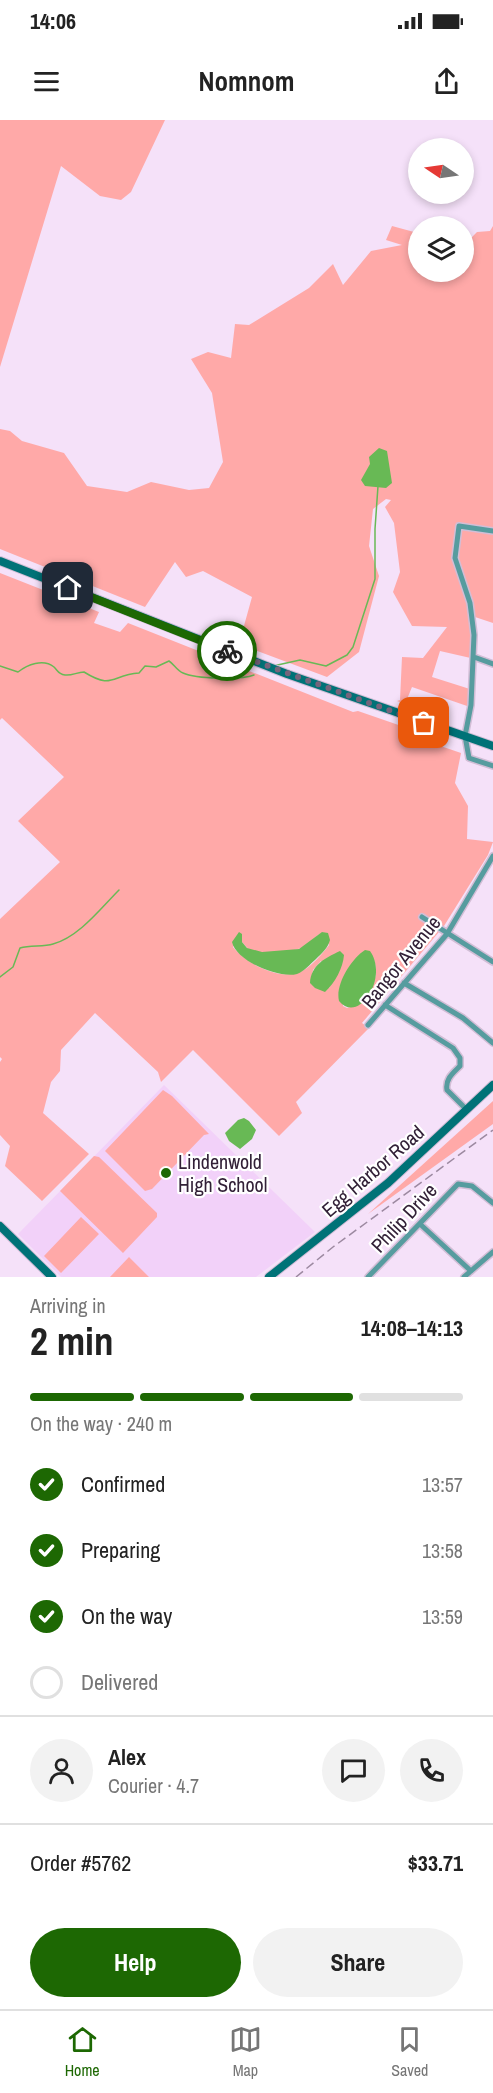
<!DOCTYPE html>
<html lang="en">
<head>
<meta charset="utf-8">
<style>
	body { margin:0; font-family:"Archivo Narrow",sans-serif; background:#f2f2f2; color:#222; height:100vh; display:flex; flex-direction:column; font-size:22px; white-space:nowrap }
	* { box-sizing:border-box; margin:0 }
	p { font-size:20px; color:#767676 }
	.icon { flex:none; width:33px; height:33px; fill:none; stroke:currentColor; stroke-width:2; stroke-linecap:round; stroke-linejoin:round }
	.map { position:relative; height:1157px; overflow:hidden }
	.panel { display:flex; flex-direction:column; background:#fff; flex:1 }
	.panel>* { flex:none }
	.needle { width:39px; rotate:283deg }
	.buttons { position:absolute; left:408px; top:18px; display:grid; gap:12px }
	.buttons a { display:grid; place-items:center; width:66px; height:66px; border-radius:50%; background:#fff; box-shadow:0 3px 9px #0003; font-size:30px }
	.pin { position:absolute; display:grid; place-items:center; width:51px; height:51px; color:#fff; margin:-26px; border-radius:12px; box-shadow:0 3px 9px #0006 }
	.courier { position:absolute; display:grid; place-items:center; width:60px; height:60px; margin:-30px; border:4px solid #1d6803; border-radius:50%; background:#fff; color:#222; box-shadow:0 2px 8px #0007 }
	.overview em { font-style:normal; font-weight:700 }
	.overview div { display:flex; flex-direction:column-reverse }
	.overview { display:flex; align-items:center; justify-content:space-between; height:102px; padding:0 30px }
	h1 { font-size:39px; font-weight:700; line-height:45px }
	.bar { display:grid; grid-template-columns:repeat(4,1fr); gap:9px 6px; align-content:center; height:72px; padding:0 30px }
	.bar i { height:8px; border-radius:4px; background:#e0e0e0 }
	.bar .on { background:#1d6803 }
	.bar p { grid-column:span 4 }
	.line { display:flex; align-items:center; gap:15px; padding:0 30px; border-top:2px solid #e0e0e0 }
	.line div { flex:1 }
	.round { display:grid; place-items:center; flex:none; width:63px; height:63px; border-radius:32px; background:#f2f2f2 }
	ol { padding:0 30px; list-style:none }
	li { display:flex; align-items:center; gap:18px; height:66px }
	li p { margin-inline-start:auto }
	li .icon { padding:6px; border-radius:50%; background:#1d6803; color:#fff; stroke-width:4 }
	li:last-child { color:#767676 }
	li i { width:33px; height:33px; border:3px solid #e0e0e0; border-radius:50% }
	.action { display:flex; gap:12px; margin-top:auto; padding:12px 30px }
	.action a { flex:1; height:69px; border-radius:36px; background:#1d6803; color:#fff; font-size:24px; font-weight:700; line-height:69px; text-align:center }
	.action a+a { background:#f2f2f2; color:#222 }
	.status { display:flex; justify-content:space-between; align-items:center; height:42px; padding:0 30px; background:#fff; direction:ltr }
	.status svg { height:16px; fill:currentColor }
	header { display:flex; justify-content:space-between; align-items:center; height:78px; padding:0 30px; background:#fff; font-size:27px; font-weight:700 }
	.tab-bar { display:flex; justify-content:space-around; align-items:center; height:84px; border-top:2px solid #e0e0e0; background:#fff; font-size:16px; color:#767676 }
	.tab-bar a { display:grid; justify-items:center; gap:3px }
	.tab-bar .on { color:#1d6803 }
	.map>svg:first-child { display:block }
</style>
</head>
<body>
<div class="status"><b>14:06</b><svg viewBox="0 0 49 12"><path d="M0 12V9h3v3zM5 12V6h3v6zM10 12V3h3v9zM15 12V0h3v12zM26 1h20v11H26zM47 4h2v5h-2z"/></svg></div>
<header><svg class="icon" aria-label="menu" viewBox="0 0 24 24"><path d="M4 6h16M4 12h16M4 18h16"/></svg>Nomnom<svg class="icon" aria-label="share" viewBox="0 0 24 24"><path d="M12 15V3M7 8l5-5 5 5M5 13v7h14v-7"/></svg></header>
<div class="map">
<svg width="493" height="1157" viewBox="0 0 493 1157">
	<rect width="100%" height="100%" fill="#f5e1f9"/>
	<!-- built -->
	<path fill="#f2d1f9" d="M 164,965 L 315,1112 L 256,1157 L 61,1157 L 18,1114 Z"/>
	<!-- green -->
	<path fill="#ffa9a8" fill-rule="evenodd" d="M 0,0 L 165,0 L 131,72 L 121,80 L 100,76 L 61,46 L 0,247 Z
		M 392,106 L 414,112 L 418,116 L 418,152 L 464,152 L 464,125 L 477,112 L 490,111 L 493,106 L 493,503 L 472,496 L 475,539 L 440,531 L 432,557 L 473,570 L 470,587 L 412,567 L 405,584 L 397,581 L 400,580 L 402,537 L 423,538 L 447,507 L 412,506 L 393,472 L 400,452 L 394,403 L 385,387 L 391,380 L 386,379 L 373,389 L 369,426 L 379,456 L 359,532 L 327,557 L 225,519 L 224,513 L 242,513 L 252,477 L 203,451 L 186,457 L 175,442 L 145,487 L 0,429 L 0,309 L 10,311 L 22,321 L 64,333 L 87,366 L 127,372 L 151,362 L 189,370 L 209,368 L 223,342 L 212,273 L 191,239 L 208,232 L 231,238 L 235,204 L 249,205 L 309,168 L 333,144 L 343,165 L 371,131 L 402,125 L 386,120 Z
		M 0,453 L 99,492 L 94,503 L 120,512 L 128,503 L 353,592 L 358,591 L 413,610 L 417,618 L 461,633 L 455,663 L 468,686 L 467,719 L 493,722 L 488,735 L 444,806 L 362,903 L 369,908 L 296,982 L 302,993 L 279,1016 L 193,930 L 161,962 L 158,952 L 95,893 L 61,930 L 60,951 L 51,962 L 43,993 L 89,1034 L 42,1081 L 5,1046 L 10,1026 L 0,1015 L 0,942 L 2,939 L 0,937 L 0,799 L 60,742 L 18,701 L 64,657 L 2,598 L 0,600 ZM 323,812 L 329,825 C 322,834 309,850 297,853 C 276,859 246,843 233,827 L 242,814 L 242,822 L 249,830 C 263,834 289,834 303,827 C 310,823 315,816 323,812 ZM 369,831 C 383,850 374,868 360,884 L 347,888 L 343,886 L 341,863 L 359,835 ZM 321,841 L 340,850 L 329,868 L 311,863 L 313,850 Z
		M 163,970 L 172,976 L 209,1014 L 204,1015 L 152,1069 L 145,1071 L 105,1031 Z
		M 493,981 L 493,1004 L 368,1094 Z
		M 94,1036 L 99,1037 L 157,1093 L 157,1097 L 123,1133 L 60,1071 Z
		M 81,1097 L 99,1114 L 61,1153 L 44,1136 Z
		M 129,1137 L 149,1157 L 110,1157 Z"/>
	<!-- water -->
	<path fill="#68b955" d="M 379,328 L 387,331 L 392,363 L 386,368 L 365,366 L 361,360 L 370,344 L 369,337 Z
		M 239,812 L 242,814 L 242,822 L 247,828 L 262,832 L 299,829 L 322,812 L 328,813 L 330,820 C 328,828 322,833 316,839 C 310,844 305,851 297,854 C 279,859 236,841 232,822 Z
		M 365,830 L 370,831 C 389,857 359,905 339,881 C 335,865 351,839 365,830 Z
		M 340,831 L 344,835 C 343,848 335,863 325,872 L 315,868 L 310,863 C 311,845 325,838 340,831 Z
		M 244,998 L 249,1001 L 256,1010 L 252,1019 L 240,1029 L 229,1021 L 225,1013 L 238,1000 Z"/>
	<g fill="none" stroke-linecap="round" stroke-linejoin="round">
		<!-- stream -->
		<path stroke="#68b955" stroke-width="1.5" d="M 0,546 L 18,552 C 27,545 43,538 54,547 C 58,551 58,554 65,555 C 72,556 77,552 84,552 C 113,570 111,555 139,553 L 145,546 L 156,547 L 169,541 C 174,544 177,551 183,553 C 196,559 241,560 254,555
			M 273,546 L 300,540 L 326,546 L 347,535 L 353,527 L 375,459 L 375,409 L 378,366
			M 0,857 L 13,847 L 20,828 C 31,825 43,827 53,824 C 79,817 101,788 119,770"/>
		<defs>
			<path id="street" d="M 493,411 L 459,406 L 455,438 L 470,483 L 474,515 L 471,585 L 465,616 L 469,638 L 493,646
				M 474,537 L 493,544
				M 422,797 L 493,842
				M 404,863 L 463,898 L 493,923
				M 385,885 L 453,928 L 460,938 L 460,946 C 453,953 445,959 447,970 L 467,990
				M 368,905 L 447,814 L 493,736
				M 420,1104 L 471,1151
				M 368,1157 L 458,1064 L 472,1066 L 493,1083
				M 464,1157 L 493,1132"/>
			<path id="secondary" d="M 0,441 L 287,554 L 493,626
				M 0,1106 L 52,1157
				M 269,1157 L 388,1063 L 493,965"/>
		</defs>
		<!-- street casing -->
		<use href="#street" stroke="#d2bed6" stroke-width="8"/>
		<!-- secondary casing -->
		<use href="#secondary" stroke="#d2bed6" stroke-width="10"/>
		<!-- street -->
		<use href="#street" stroke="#569c9f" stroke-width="5"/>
		<!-- secondary -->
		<use href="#secondary" stroke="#007277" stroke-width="8"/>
		<!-- rail -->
		<path stroke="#9c89a0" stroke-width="1.5" stroke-dasharray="9 4.5" stroke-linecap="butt" d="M 296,1157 L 333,1127 L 493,1010"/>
	</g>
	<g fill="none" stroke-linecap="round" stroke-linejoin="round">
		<!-- done -->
		<path stroke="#76647b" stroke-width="6" stroke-dasharray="0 10.8" d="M 227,531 L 424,603"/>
		<!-- route -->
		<path stroke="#1d6803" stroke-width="8" d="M 68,468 L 227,531"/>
	</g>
	<!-- markers -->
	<circle fill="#1d6803" stroke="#fff" stroke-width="2" cx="166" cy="1053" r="6"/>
	<g text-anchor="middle" stroke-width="4.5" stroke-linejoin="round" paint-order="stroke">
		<!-- street labels -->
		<g font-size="20" fill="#322037" stroke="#fff">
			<text transform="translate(401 842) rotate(-51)" y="7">Bangor Avenue</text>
			<text transform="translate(373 1051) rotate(-41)" y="7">Egg Harbor Road</text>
			<text transform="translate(404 1098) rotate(-47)" y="7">Philip Drive</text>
		</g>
		<!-- poi labels -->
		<g font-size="20" fill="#322037" stroke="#fff" text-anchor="start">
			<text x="178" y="1049">Lindenwold<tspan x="178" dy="23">High School</tspan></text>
		</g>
	</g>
</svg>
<div class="buttons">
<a><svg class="needle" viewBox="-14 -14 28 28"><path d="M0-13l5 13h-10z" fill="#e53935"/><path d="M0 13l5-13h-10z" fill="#767676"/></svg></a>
<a><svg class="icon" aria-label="layers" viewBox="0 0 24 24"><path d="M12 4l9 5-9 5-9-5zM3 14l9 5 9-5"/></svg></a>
</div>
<div class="pin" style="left:424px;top:603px;background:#ea580c"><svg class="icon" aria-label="bag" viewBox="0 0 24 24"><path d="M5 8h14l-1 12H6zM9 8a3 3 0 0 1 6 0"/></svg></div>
<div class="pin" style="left:68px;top:468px;background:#1f2937"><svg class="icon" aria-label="home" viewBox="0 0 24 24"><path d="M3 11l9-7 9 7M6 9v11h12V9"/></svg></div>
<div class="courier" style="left:227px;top:531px"><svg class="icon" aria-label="bike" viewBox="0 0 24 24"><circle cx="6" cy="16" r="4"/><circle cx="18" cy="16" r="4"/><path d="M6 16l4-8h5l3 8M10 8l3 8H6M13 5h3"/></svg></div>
</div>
<section class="panel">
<div class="overview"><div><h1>2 min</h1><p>Arriving in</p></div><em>14:08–14:13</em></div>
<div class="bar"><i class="on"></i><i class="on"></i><i class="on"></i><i></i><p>On the way · 240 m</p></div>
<ol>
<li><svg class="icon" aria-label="check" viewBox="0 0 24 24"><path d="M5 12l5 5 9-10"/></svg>Confirmed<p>13:57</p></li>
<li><svg class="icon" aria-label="check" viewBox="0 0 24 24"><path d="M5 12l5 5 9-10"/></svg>Preparing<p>13:58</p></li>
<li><svg class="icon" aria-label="check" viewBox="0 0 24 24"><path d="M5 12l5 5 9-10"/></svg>On the way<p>13:59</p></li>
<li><i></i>Delivered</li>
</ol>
<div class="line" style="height:108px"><a class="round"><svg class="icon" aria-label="person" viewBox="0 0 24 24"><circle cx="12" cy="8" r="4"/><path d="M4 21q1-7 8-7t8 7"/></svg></a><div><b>Alex</b><p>Courier · 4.7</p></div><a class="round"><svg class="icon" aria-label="chat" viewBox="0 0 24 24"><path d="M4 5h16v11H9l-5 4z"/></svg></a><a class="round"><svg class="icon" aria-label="phone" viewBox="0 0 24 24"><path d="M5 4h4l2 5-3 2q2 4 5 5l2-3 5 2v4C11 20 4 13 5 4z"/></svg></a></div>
<div class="line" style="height:78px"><div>Order #5762</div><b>$33.71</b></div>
<div class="action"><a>Help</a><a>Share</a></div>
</section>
<nav class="tab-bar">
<a class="on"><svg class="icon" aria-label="home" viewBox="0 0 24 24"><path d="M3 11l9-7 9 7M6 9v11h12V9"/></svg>Home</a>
<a><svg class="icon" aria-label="map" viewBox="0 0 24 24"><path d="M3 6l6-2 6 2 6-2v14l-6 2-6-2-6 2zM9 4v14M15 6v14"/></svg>Map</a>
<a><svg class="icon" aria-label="saved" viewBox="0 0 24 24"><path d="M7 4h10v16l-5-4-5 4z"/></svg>Saved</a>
</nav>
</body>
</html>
